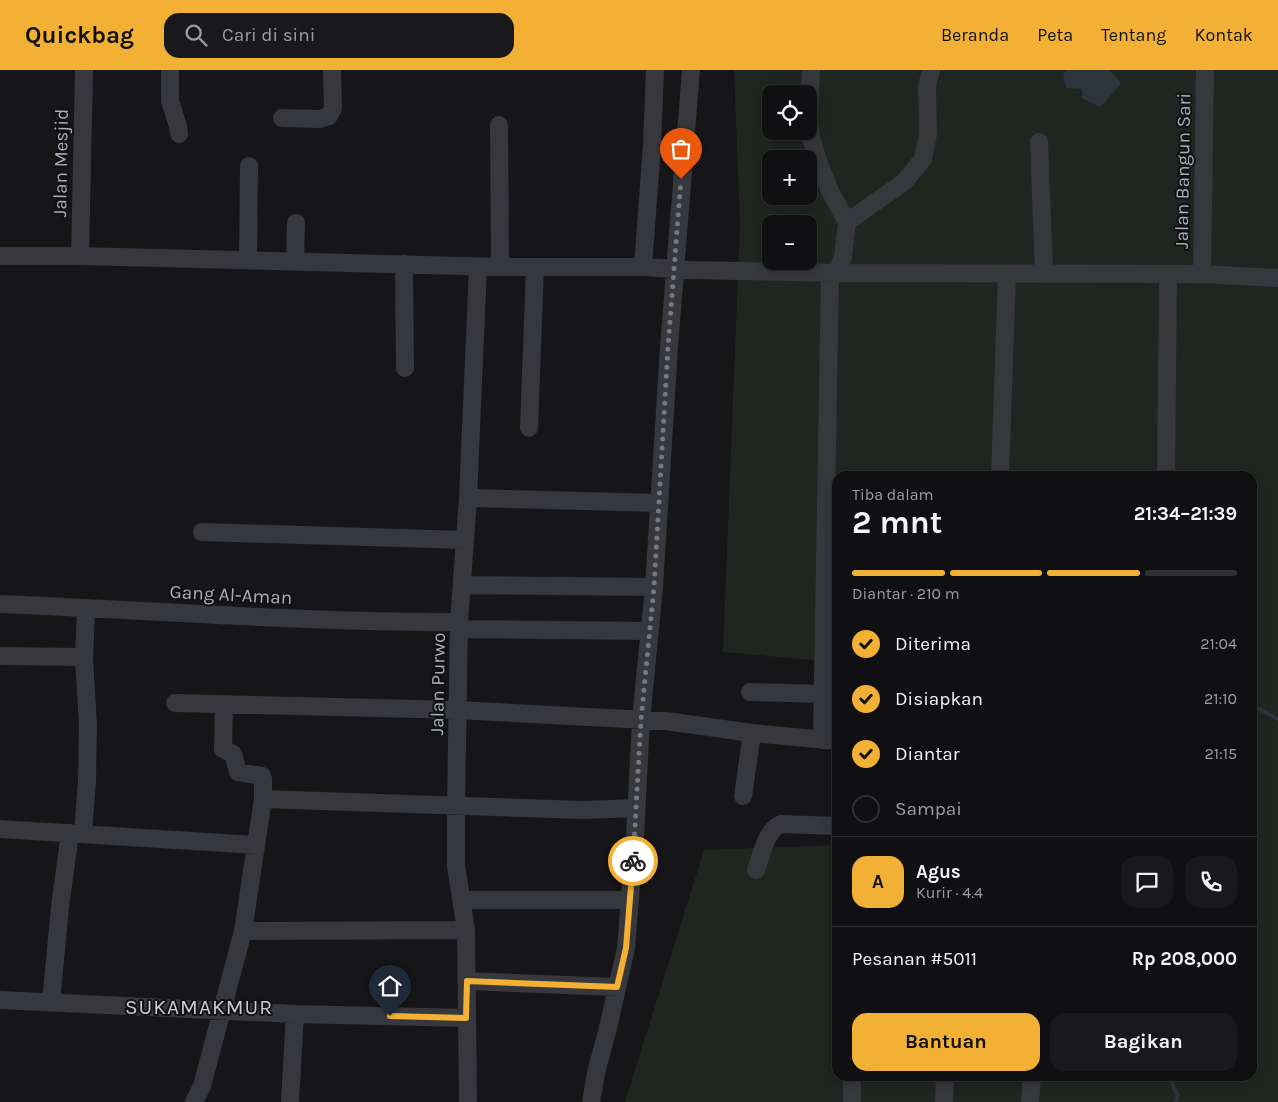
<!DOCTYPE html>
<html lang="id">
<head>
<meta charset="utf-8">
<style>
	body { margin:0; font-family:Karla,sans-serif; background:#19191b; color:#f1f3f6; height:100vh; display:flex; flex-direction:column; font-size:19px; white-space:nowrap }
	* { box-sizing:border-box; margin:0 }
	p { font-size:16px; color:#9c9d9f }
	.icon { flex:none; width:28px; height:28px; fill:none; stroke:currentColor; stroke-width:2; stroke-linecap:round; stroke-linejoin:round }
	.map { position:relative; flex:1; overflow:hidden }
	.sheet { position:absolute; left:832px; top:401px; width:425px; height:610px; display:flex; flex-direction:column; background:#101012; border-radius:15px; box-shadow:0 2px 12px #0003,0 0 0 1px #303032 }
	.sheet>* { flex:none }
	.tools { position:absolute; left:762px; top:15px; display:grid; gap:10px }
	.tools a { display:grid; place-items:center; width:55px; height:55px; border-radius:10px; background:#101012; box-shadow:0 2px 12px #0003,0 0 0 1px #303032; font-size:25px }
	.pin { position:absolute; display:grid; place-items:center; width:42px; height:42px; color:#fff; margin:-51px -21px; border-radius:50% 50% 50% 0; rotate:-45deg; box-shadow:0 0 5px #0007 }
	.pin .icon { rotate:45deg }
	.courier { position:absolute; display:grid; place-items:center; width:50px; height:50px; margin:-25px; border:4px solid #f2b134; border-radius:50%; background:#fff; color:#222; box-shadow:0 1px 6px #0007 }
	.head em { font-style:normal; font-weight:700 }
	.head div { display:flex; flex-direction:column-reverse }
	.head { display:flex; align-items:center; justify-content:space-between; height:85px; padding:0 20px }
	h1 { font-size:32px; font-weight:700; line-height:38px }
	.bar { display:grid; grid-template-columns:repeat(4,1fr); gap:8px 5px; align-content:center; height:60px; padding:0 20px }
	.bar i { height:6px; border-radius:4px; background:#303032 }
	.bar .on { background:#f2b134 }
	.bar p { grid-column:span 4 }
	.line { display:flex; align-items:center; gap:12px; padding:0 20px; border-top:1px solid #303032 }
	.line div { flex:1 }
	.round { display:grid; place-items:center; flex:none; width:52px; height:52px; border-radius:15px; background:#19191b }
	ol { padding:0 20px; list-style:none }
	li { display:flex; align-items:center; gap:15px; height:55px }
	li p { margin-inline-start:auto }
	li .icon { padding:5px; border-radius:50%; background:#f2b134; color:#111; stroke-width:4 }
	li:last-child { color:#9c9d9f }
	li i { width:28px; height:28px; border:2px solid #303032; border-radius:50% }
	.button { display:flex; gap:10px; margin-top:auto; padding:10px 20px }
	.button a { flex:1; height:58px; border-radius:15px; background:#f2b134; color:#111; font-size:20px; font-weight:700; line-height:58px; text-align:center }
	.button a+a { background:#19191b; color:#f1f3f6 }
	header { display:flex; align-items:center; gap:30px; box-sizing:border-box; height:70px; padding:0 25px; background:#f2b134; color:#111 }
	header strong { font-size:24px }
	nav { display:flex; gap:28px; margin-inline-start:auto; font-size:18px }
	.search { width:350px; height:45px; background:#19191b; display:flex; align-items:center; gap:12px; box-sizing:border-box; padding:0 18px; border-radius:15px; color:#9c9d9f; font-size:19px }
	.map>svg:first-child { display:block }
</style>
</head>
<body>
<header>
<strong>Quickbag</strong>
<div class="search"><svg class="icon" aria-label="search" viewBox="0 0 24 24"><circle cx="10" cy="10" r="6"/><path d="M15 15l6 6"/></svg>Cari di sini</div>
<nav><a>Beranda</a><a>Peta</a><a>Tentang</a><a>Kontak</a></nav>
</header>
<div class="map">
<svg width="1278" height="1032" viewBox="0 0 1278 1032">
	<rect width="100%" height="100%" fill="#161618"/>
	<!-- green -->
	<path fill="#1e261f" fill-rule="evenodd" d="M 734,0 L 1278,0 L 1278,1032 L 625,1032 L 704,780 L 837,775 L 838,1006 L 1252,1006 L 1252,406 L 838,406 L 837,592 L 723,582 L 740,154 ZM 771,24 L 809,24 L 809,61 L 771,61 ZM 771,89 L 809,89 L 809,126 L 771,126 ZM 771,154 L 809,154 L 809,191 L 771,191 Z"/>
	<!-- water -->
	<path fill="#2c353c" d="M 1067,0 L 1109,0 L 1119,10 L 1120,15 L 1100,37 L 1082,28 L 1082,19 L 1066,18 L 1063,4 Z"/>
	<g fill="none" stroke-linecap="round" stroke-linejoin="round">
		<!-- stream -->
		<path stroke="#2c353c" stroke-width="4" d="M 1252,635 L 1278,649
			M 1169,1006 L 1178,1026 L 1175,1032"/>
		<!-- minor -->
		<path stroke="#37383d" stroke-width="18" d="M 170,0 L 170,31 L 178,56 L 179,64
			M 811,0 L 809,50 L 811,67 L 817,88 L 830,121 L 847,152 L 843,187 L 837,203
			M 282,48 L 320,49 L 329,46 L 333,38 L 332,0
			M 499,55 L 500,197
			M 1039,72 L 1044,203
			M 847,152 L 904,112 L 923,89 L 928,64 L 927,16 L 931,0
			M 0,186 L 80,186 L 500,197 L 643,197 L 692,200 L 837,203 L 1202,204 L 1278,208
			M 80,186 L 84,0
			M 248,190 L 249,96
			M 295,192 L 296,153
			M 404,194 L 405,298
			M 643,197 L 652,75 L 655,0
			M 1202,204 L 1205,0
			M 529,358 L 535,197
			M 1000,406 L 1007,204
			M 1166,406 L 1168,204
			M 468,428 L 659,433
			M 202,462 L 464,470
			M 462,515 L 654,517
			M 0,534 C 153,540 306,553 459,552
			M 460,559 L 649,561
			M 0,586 L 80,587 L 84,589
			M 750,622 L 823,624
			M 175,633 L 458,640 L 666,651 L 752,663 L 838,671
			M 224,634 L 223,679 L 233,684 L 238,702 L 262,706 L 263,709 L 263,729
			M 822,670 L 830,203
			M 743,726 L 752,663
			M 0,759 L 256,775
			M 83,763 L 87,711 L 88,655 L 84,589 L 86,538
			M 756,800 C 762,785 765,761 781,754 L 838,756
			M 462,830 L 629,830
			M 243,861 L 466,860
			M 467,911 L 617,917
			M 0,930 L 295,944 L 466,948
			M 51,932 L 60,837 L 70,763
			M 852,1006 L 852,1032
			M 194,1032 L 202,1016 L 243,861 L 263,729 L 583,740 L 636,738
			M 290,1032 L 295,944
			M 468,1032 L 466,860 L 456,796 L 456,736 L 459,552 L 468,428 L 478,197
			M 591,1032 L 596,1003 L 608,958 L 626,878 L 635,767 L 641,650 L 654,517 L 669,277 L 691,0
			M 944,1032 L 945,1006
			M 1030,1032 L 1032,1006"/>
	</g>
	<g fill="none" stroke-linecap="round" stroke-linejoin="round">
		<!-- done -->
		<path stroke="#757880" stroke-width="5" stroke-dasharray="0 9" d="M 633,791 L 641,650 L 654,517 L 668,277 L 681,109"/>
		<!-- route -->
		<path stroke="#f2b134" stroke-width="6" d="M 390,946 L 466,948 L 467,911 L 617,917 L 626,878 L 633,791"/>
	</g>
	<g text-anchor="middle" stroke-width="4" stroke-linejoin="round" paint-order="stroke">
		<!-- street labels -->
		<g font-size="19" fill="#a8adb8" stroke="#111113">
			<text transform="translate(60 93) rotate(-89)" y="7">Jalan Mesjid</text>
			<text transform="translate(1182 101) rotate(-89)" y="7">Jalan Bangun Sari</text>
			<text transform="translate(231 524) rotate(3)" y="7">Gang Al-Aman</text>
			<text transform="translate(437 614) rotate(-89)" y="7">Jalan Purwo</text>
		</g>
		<!-- quarter labels -->
		<g font-size="21" letter-spacing="1" fill="#c9ccd4" stroke="#111113">
			<text x="199" y="944">SUKAMAKMUR</text>
		</g>
	</g>
</svg>
<div class="tools">
<a><svg class="icon" aria-label="locate" viewBox="0 0 24 24"><circle cx="12" cy="12" r="6"/><path d="M12 2v4M12 18v4M2 12h4M18 12h4"/></svg></a>
<a>+</a>
<a>−</a>
</div>
<div class="pin" style="left:681px;top:109px;background:#ea580c"><svg class="icon" aria-label="bag" viewBox="0 0 24 24"><path d="M5 8h14l-1 12H6zM9 8a3 3 0 0 1 6 0"/></svg></div>
<div class="pin" style="left:390px;top:946px;background:#1f2937"><svg class="icon" aria-label="home" viewBox="0 0 24 24"><path d="M3 11l9-7 9 7M6 9v11h12V9"/></svg></div>
<div class="courier" style="left:633px;top:791px"><svg class="icon" aria-label="bike" viewBox="0 0 24 24"><circle cx="6" cy="16" r="4"/><circle cx="18" cy="16" r="4"/><path d="M6 16l4-8h5l3 8M10 8l3 8H6M13 5h3"/></svg></div>
<section class="sheet">
<div class="head"><div><h1>2 mnt</h1><p>Tiba dalam</p></div><em>21:34–21:39</em></div>
<div class="bar"><i class="on"></i><i class="on"></i><i class="on"></i><i></i><p>Diantar · 210 m</p></div>
<ol>
<li><svg class="icon" aria-label="check" viewBox="0 0 24 24"><path d="M5 12l5 5 9-10"/></svg>Diterima<p>21:04</p></li>
<li><svg class="icon" aria-label="check" viewBox="0 0 24 24"><path d="M5 12l5 5 9-10"/></svg>Disiapkan<p>21:10</p></li>
<li><svg class="icon" aria-label="check" viewBox="0 0 24 24"><path d="M5 12l5 5 9-10"/></svg>Diantar<p>21:15</p></li>
<li><i></i>Sampai</li>
</ol>
<div class="line" style="height:90px"><b class="round" style="background:#f2b134;color:#111">A</b><div><b>Agus</b><p>Kurir · 4.4</p></div><a class="round"><svg class="icon" aria-label="chat" viewBox="0 0 24 24"><path d="M4 5h16v11H9l-5 4z"/></svg></a><a class="round"><svg class="icon" aria-label="phone" viewBox="0 0 24 24"><path d="M5 4h4l2 5-3 2q2 4 5 5l2-3 5 2v4C11 20 4 13 5 4z"/></svg></a></div>
<div class="line" style="height:65px"><div>Pesanan #5011</div><b>Rp 208,000</b></div>
<div class="button"><a>Bantuan</a><a>Bagikan</a></div>
</section>
</div>
</body>
</html>
